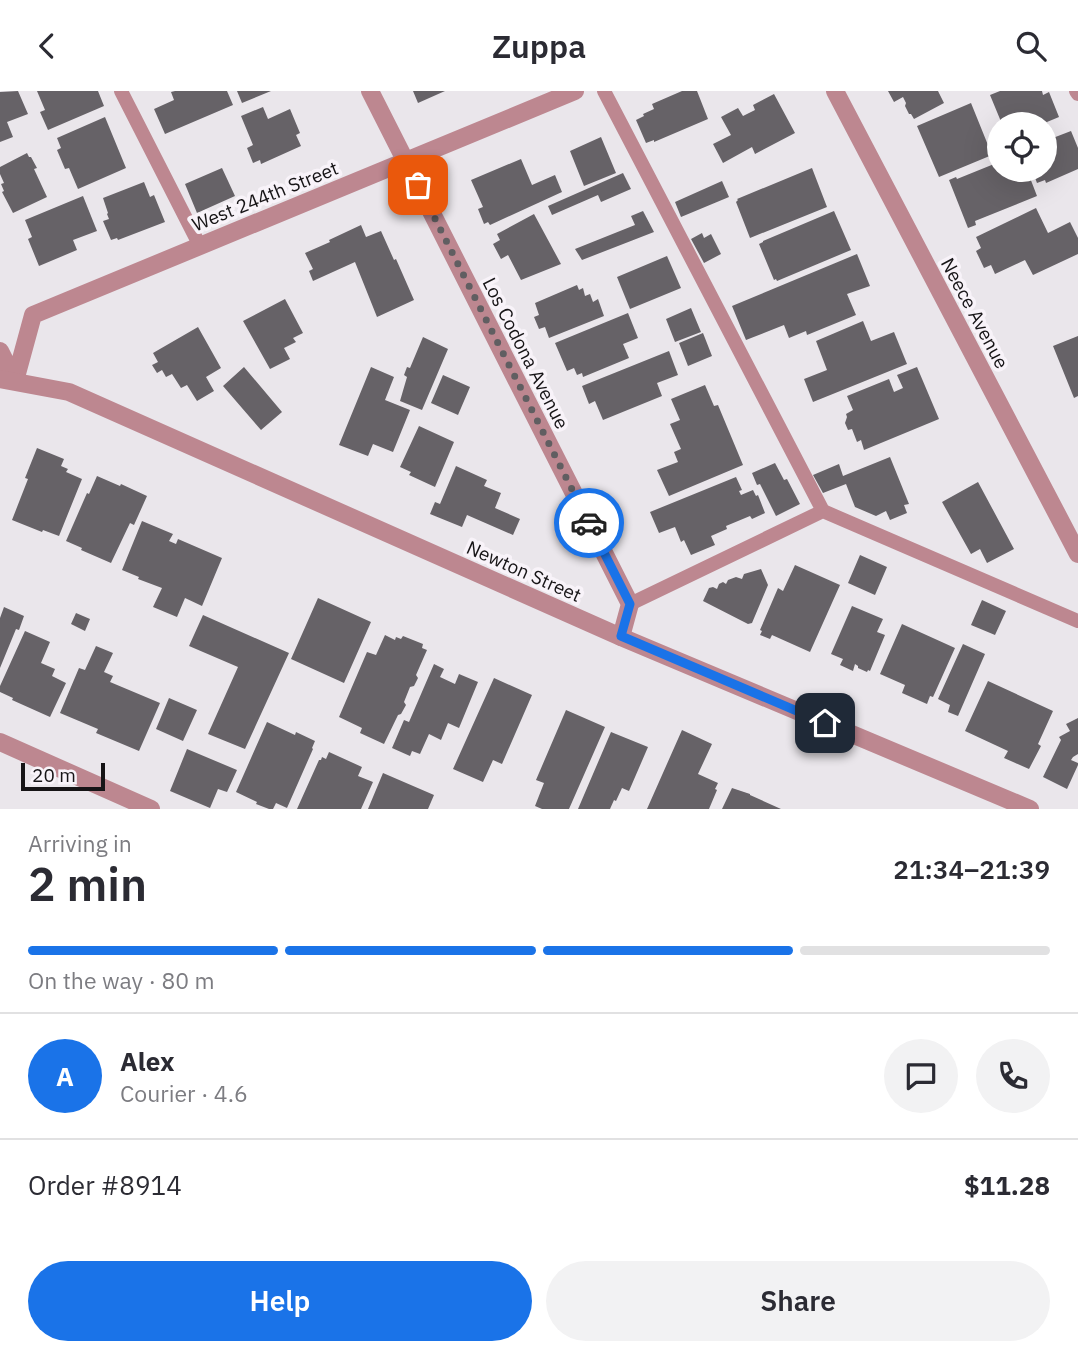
<!DOCTYPE html>
<html lang="en">
<head>
<meta charset="utf-8">
<style>
	body { margin:0; font-family:"IBM Plex Sans",sans-serif; background:#f2f2f3; color:#2b2b33; height:100vh; display:flex; flex-direction:column; font-size:26px; white-space:nowrap }
	* { box-sizing:border-box; margin:0 }
	p { font-size:23px; color:#7c7c81 }
	.icon { flex:none; width:38px; height:38px; fill:none; stroke:currentColor; stroke-width:2; stroke-linecap:round; stroke-linejoin:round }
	.map { position:relative; height:718px; overflow:hidden }
	.panel { display:flex; flex-direction:column; background:#fff; flex:1 }
	.panel>* { flex:none }
	.buttons { position:absolute; left:987px; top:21px; display:grid; gap:14px }
	.buttons a { display:grid; place-items:center; width:70px; height:70px; border-radius:50%; background:#fff; box-shadow:0 7px 28px #0002; font-size:35px }
	.scale { position:absolute; left:21px; bottom:18px; width:84px; box-sizing:border-box; padding-left:7px; border:4px solid #161416; border-top:0; font-size:19px; line-height:24px; white-space:nowrap; color:#161416; -webkit-text-stroke:5px #f8f3f9; paint-order:stroke }
	.pin { position:absolute; display:grid; place-items:center; width:60px; height:60px; color:#fff; margin:-30px; border-radius:14px; box-shadow:0 4px 10px #0006 }
	.courier { position:absolute; display:grid; place-items:center; width:70px; height:70px; margin:-35px; border:5px solid #1a73e8; border-radius:50%; background:#fff; color:#222; box-shadow:0 2px 9px #0007 }
	.head em { font-style:normal; font-weight:600 }
	.head div { display:flex; flex-direction:column-reverse }
	.head { display:flex; align-items:center; justify-content:space-between; height:119px; padding:0 28px }
	h1 { font-size:46px; font-weight:600; line-height:52px }
	.bar { display:grid; grid-template-columns:repeat(4,1fr); gap:10px 7px; align-content:center; height:84px; padding:0 28px }
	.bar i { height:9px; border-radius:5px; background:#e1e1e2 }
	.bar .current { background:#1a73e8 }
	.bar p { grid-column:span 4 }
	.line { display:flex; align-items:center; gap:18px; padding:0 28px; border-top:2px solid #e1e1e2 }
	.line div { flex:1 }
	.round { display:grid; place-items:center; flex:none; width:74px; height:74px; border-radius:37px; background:#f2f2f3 }
	.button { display:flex; gap:14px; margin-top:auto; padding:14px 28px }
	.button a { flex:1; height:80px; border-radius:42px; background:#1a73e8; color:#fff; font-size:28px; font-weight:600; line-height:80px; text-align:center }
	.button a+a { background:#f2f2f3; color:#2b2b33 }
	header { display:flex; justify-content:space-between; align-items:center; height:91px; padding:0 28px; background:#fff; font-size:32px; font-weight:600 }
	.map>svg:first-child { display:block }
</style>
</head>
<body>
<header><svg class="icon" aria-label="back" viewBox="0 0 24 24"><path d="M15 5l-7 7 7 7"/></svg>Zuppa<svg class="icon" aria-label="search" viewBox="0 0 24 24"><circle cx="10" cy="10" r="6"/><path d="M15 15l6 6"/></svg></header>
<div class="map">
<svg width="1078" height="718" viewBox="0 0 1078 718">
	<rect width="100%" height="100%" fill="#eae6eb"/>
	<!-- building -->
	<path fill="#666267" d="M 18,0 L 28,23 L 7,31 L 13,46 L 0,51 L 0,1 Z
		M 37,0 L 98,0 L 104,15 L 48,39 L 40,21 L 45,19 Z
		M 175,0 L 227,0 L 233,14 L 165,43 L 154,18 L 174,9 L 171,1 Z
		M 237,0 L 271,0 L 242,12 Z
		M 413,0 L 445,0 L 418,12 Z
		M 682,0 L 697,0 L 708,28 L 654,51 L 654,49 L 646,52 L 636,29 L 644,25 L 643,23 L 654,18 L 652,13 Z
		M 888,0 L 938,0 L 944,12 L 914,28 L 911,23 L 909,23 L 905,15 L 906,12 L 903,6 L 894,11 Z
		M 1000,0 L 1042,0 L 1043,4 L 1049,1 L 1059,26 L 1047,31 L 1050,40 L 1045,42 L 1045,33 L 1002,33 L 990,4 Z
		M 774,3 L 795,42 L 755,63 L 752,56 L 723,72 L 713,53 L 731,44 L 721,26 L 738,17 L 743,25 L 755,19 L 753,14 Z
		M 971,12 L 992,64 L 939,86 L 917,35 Z
		M 263,16 L 268,28 L 290,18 L 300,42 L 296,44 L 301,55 L 261,73 L 260,69 L 253,72 L 247,57 L 253,54 L 241,25 Z
		M 105,26 L 126,77 L 78,98 L 69,77 L 65,78 L 57,59 L 61,57 L 57,47 Z
		M 1071,40 L 1078,57 L 1078,78 L 1046,92 L 1045,89 L 1037,92 L 1032,79 L 1045,79 L 1045,50 Z
		M 601,46 L 616,82 L 584,95 L 570,60 Z
		M 27,62 L 29,66 L 31,66 L 37,77 L 34,78 L 47,106 L 13,122 L 2,101 L 4,100 L 1,93 L 4,92 L 0,83 L 0,76 Z
		M 521,68 L 532,94 L 555,84 L 562,101 L 490,134 L 488,131 L 484,133 L 478,118 L 483,116 L 471,89 Z
		M 999,71 L 999,79 L 1027,79 L 1037,105 L 975,130 L 976,134 L 968,137 L 949,89 L 956,86 L 957,88 Z
		M 222,77 L 235,105 L 197,122 L 185,93 Z
		M 812,77 L 827,116 L 750,147 L 736,111 L 738,109 L 737,108 Z
		M 623,82 L 631,98 L 601,111 L 598,104 L 552,124 L 548,115 Z
		M 722,90 L 729,106 L 681,126 L 675,111 Z
		M 144,91 L 150,106 L 154,104 L 165,131 L 118,149 L 117,147 L 111,149 L 103,130 L 109,128 L 107,123 L 108,122 L 103,107 Z
		M 83,105 L 97,140 L 73,149 L 77,159 L 39,175 L 28,148 L 32,146 L 25,129 Z
		M 1036,117 L 1048,142 L 1070,131 L 1078,147 L 1078,163 L 1033,184 L 1025,169 L 995,183 L 991,174 L 984,177 L 976,160 L 981,157 L 976,146 Z
		M 643,120 L 654,141 L 582,169 L 575,158 L 635,134 L 631,125 Z
		M 834,120 L 851,159 L 777,190 L 776,188 L 774,189 L 759,153 L 763,151 L 763,150 Z
		M 534,123 L 561,173 L 521,189 L 508,164 L 501,168 L 493,153 L 500,149 L 497,143 Z
		M 361,134 L 366,146 L 381,140 L 394,169 L 396,168 L 414,209 L 377,226 L 355,171 L 313,190 L 309,180 L 313,178 L 305,162 L 330,151 L 329,149 Z
		M 702,142 L 704,147 L 711,143 L 721,163 L 704,172 L 691,148 Z
		M 857,163 L 870,195 L 847,203 L 856,224 L 807,244 L 806,240 L 789,247 L 784,234 L 746,249 L 732,215 Z
		M 667,165 L 681,197 L 630,218 L 617,186 Z
		M 577,194 L 579,199 L 583,197 L 585,205 L 590,203 L 593,211 L 598,208 L 604,225 L 549,247 L 545,236 L 539,238 L 534,226 L 539,224 L 535,212 Z
		M 285,208 L 303,242 L 293,247 L 296,251 L 284,257 L 290,268 L 270,278 L 243,230 Z
		M 691,217 L 701,241 L 675,251 L 666,228 Z
		M 628,222 L 638,247 L 623,253 L 629,267 L 583,286 L 582,282 L 577,284 L 574,277 L 567,280 L 555,252 Z
		M 863,230 L 871,250 L 894,241 L 907,273 L 813,311 L 804,288 L 827,279 L 816,250 Z
		M 198,236 L 221,277 L 206,286 L 214,300 L 197,310 L 187,294 L 181,297 L 172,283 L 166,286 L 162,279 L 157,282 L 152,274 L 158,271 L 153,262 Z
		M 703,242 L 712,265 L 688,275 L 679,252 Z
		M 1078,245 L 1078,305 L 1074,307 L 1053,255 Z
		M 423,246 L 448,258 L 422,319 L 400,310 L 407,286 L 404,284 L 407,276 L 410,277 Z
		M 669,260 L 678,284 L 657,292 L 662,305 L 603,329 L 595,310 L 589,313 L 582,295 Z
		M 244,276 L 282,321 L 261,339 L 223,295 Z
		M 371,276 L 394,286 L 385,309 L 410,319 L 393,361 L 373,353 L 368,365 L 339,354 Z
		M 917,276 L 939,328 L 864,359 L 861,349 L 857,351 L 852,338 L 848,339 L 845,332 L 847,326 L 846,323 L 853,319 L 847,305 L 889,288 L 894,301 L 903,297 L 897,284 Z
		M 443,284 L 470,296 L 458,324 L 431,312 Z
		M 705,294 L 714,315 L 718,314 L 743,374 L 669,405 L 657,379 L 678,371 L 674,361 L 681,358 L 670,333 L 680,329 L 671,308 Z
		M 419,335 L 454,351 L 435,396 L 409,384 L 411,381 L 400,376 Z
		M 37,357 L 64,368 L 61,375 L 68,378 L 66,381 L 82,388 L 59,445 L 43,439 L 42,441 L 12,429 L 28,388 L 25,387 Z
		M 890,366 L 909,413 L 904,414 L 907,422 L 890,429 L 886,420 L 876,425 L 855,416 L 846,393 L 823,402 L 813,384 L 839,373 L 843,385 Z
		M 775,372 L 784,389 L 787,388 L 800,413 L 776,425 L 760,393 L 757,394 L 752,382 Z
		M 456,375 L 487,389 L 484,395 L 501,402 L 495,417 L 520,428 L 513,444 L 467,424 L 462,436 L 430,423 L 435,411 L 440,413 Z
		M 97,385 L 120,395 L 121,393 L 147,405 L 134,434 L 130,432 L 111,472 L 81,459 L 82,457 L 66,450 L 87,402 L 89,403 Z
		M 736,386 L 742,399 L 739,400 L 741,404 L 753,399 L 756,405 L 758,404 L 765,422 L 752,428 L 750,425 L 726,435 L 727,438 L 711,445 L 715,454 L 691,464 L 684,449 L 681,451 L 675,436 L 659,442 L 650,421 Z
		M 978,391 L 1014,458 L 987,472 L 980,458 L 971,463 L 942,411 Z
		M 142,430 L 173,443 L 169,450 L 176,453 L 178,448 L 222,467 L 202,515 L 185,507 L 177,526 L 153,516 L 162,497 L 138,488 L 139,486 L 122,479 Z
		M 860,464 L 887,476 L 875,504 L 848,492 Z
		M 795,474 L 840,494 L 810,561 L 772,544 L 770,548 L 760,544 L 762,540 L 760,539 L 778,497 L 783,500 Z
		M 761,478 L 768,494 L 752,532 L 748,533 L 703,510 L 709,497 L 713,496 L 717,498 L 719,493 L 723,491 L 726,493 L 728,489 L 736,486 L 742,488 L 744,483 Z
		M 318,507 L 371,531 L 344,592 L 291,568 Z
		M 982,509 L 1006,520 L 995,544 L 971,534 Z
		M 852,515 L 883,528 L 877,541 L 885,544 L 870,580 L 868,579 L 867,581 L 858,577 L 858,575 L 855,573 L 853,580 L 840,574 L 843,568 L 831,563 Z
		M 4,516 L 24,525 L 19,539 L 16,538 L 0,577 L 0,527 Z
		M 76,522 L 90,528 L 85,540 L 71,533 Z
		M 203,524 L 289,562 L 245,658 L 208,643 L 238,576 L 189,555 Z
		M 902,533 L 955,557 L 933,606 L 930,605 L 927,613 L 902,602 L 905,594 L 880,583 Z
		M 25,540 L 50,551 L 41,572 L 55,578 L 52,585 L 66,592 L 50,626 L 12,609 L 13,607 L 0,601 L 0,595 Z
		M 385,544 L 395,549 L 396,546 L 401,548 L 403,545 L 423,553 L 422,557 L 427,559 L 416,584 L 418,587 L 414,595 L 410,596 L 404,611 L 406,614 L 401,623 L 398,624 L 384,653 L 360,642 L 362,637 L 339,626 L 367,561 L 376,564 Z
		M 963,553 L 985,563 L 958,625 L 948,621 L 950,614 L 938,608 Z
		M 96,555 L 113,562 L 104,581 L 113,585 L 110,591 L 160,612 L 139,660 L 96,642 L 98,638 L 60,622 L 79,577 L 85,579 Z
		M 434,573 L 444,578 L 440,586 L 455,593 L 459,583 L 478,591 L 459,637 L 448,632 L 441,649 L 429,643 L 420,663 L 412,660 L 410,665 L 392,657 L 404,629 L 409,631 Z
		M 494,587 L 532,604 L 502,673 L 493,669 L 483,691 L 453,678 Z
		M 988,590 L 1053,620 L 1038,653 L 1041,655 L 1029,678 L 1004,667 L 1008,660 L 965,640 Z
		M 169,607 L 197,619 L 183,650 L 156,638 Z
		M 566,619 L 605,636 L 569,718 L 542,718 L 535,715 L 544,692 L 536,689 Z
		M 1078,627 L 1078,663 L 1073,666 L 1071,669 L 1078,672 L 1078,674 L 1067,698 L 1043,686 L 1061,649 L 1059,646 L 1070,640 L 1066,633 Z
		M 267,631 L 295,644 L 296,641 L 315,650 L 312,657 L 313,658 L 287,717 L 276,712 L 273,718 L 269,718 L 256,713 L 257,711 L 236,701 Z
		M 682,639 L 712,653 L 698,683 L 718,692 L 715,698 L 717,699 L 709,718 L 647,718 Z
		M 611,641 L 648,656 L 629,700 L 622,697 L 616,710 L 614,709 L 610,718 L 578,718 Z
		M 187,658 L 237,679 L 227,701 L 218,698 L 210,717 L 170,700 Z
		M 329,661 L 362,676 L 358,685 L 373,691 L 361,718 L 297,718 L 319,669 L 321,669 L 322,666 L 326,668 Z
		M 383,682 L 434,704 L 428,718 L 368,718 Z
		M 732,697 L 750,703 L 750,704 L 781,718 L 722,718 Z"/>
	<g fill="none" stroke-linecap="round" stroke-linejoin="round">
		<!-- service -->
		<path stroke="#bd8790" stroke-width="14" d="M 121,0 L 200,155
			M 604,0 L 823,420
			M 1076,0 L 1078,3
			M 630,513 L 823,420 L 1078,530"/>
		<!-- minor -->
		<path stroke="#bd8790" stroke-width="18" d="M 370,0 L 630,513 L 621,546
			M 835,0 L 1078,463
			M 0,260 L 15,290
			M 15,290 L 33,224 L 575,0
			M 0,651 L 151,718"/>
		<!-- tertiary -->
		<path stroke="#bd8790" stroke-width="18" d="M 0,288 L 69,301 L 621,546 L 1030,718"/>
	</g>
	<g fill="none" stroke-linecap="round" stroke-linejoin="round">
		<!-- done -->
		<path stroke="#605e61" stroke-width="7" stroke-dasharray="0 12.6" d="M 418,94 L 589,432"/>
		<!-- route -->
		<path stroke="#1a73e8" stroke-width="9" d="M 589,432 L 630,513 L 621,545 L 825,632"/>
	</g>
	<g text-anchor="middle" stroke-width="7" stroke-linejoin="round" paint-order="stroke">
		<!-- street labels -->
		<g font-size="19" fill="#161416" stroke="#f8f3f9">
			<text transform="translate(265 105) rotate(-22)" y="7">West 244th Street</text>
			<text transform="translate(975 222) rotate(62)" y="7">Neece Avenue</text>
			<text transform="translate(526 262) rotate(63)" y="7">Los Codona Avenue</text>
			<text transform="translate(524 480) rotate(24)" y="7">Newton Street</text>
		</g>
	</g>
</svg>
<div class="buttons">
<a><svg class="icon" aria-label="locate" viewBox="0 0 24 24"><circle cx="12" cy="12" r="6"/><path d="M12 2v4M12 18v4M2 12h4M18 12h4"/></svg></a>
</div>
<div class="scale">20 m</div>
<div class="pin" style="left:418px;top:94px;background:#ea580c"><svg class="icon" aria-label="bag" viewBox="0 0 24 24"><path d="M5 8h14l-1 12H6zM9 8a3 3 0 0 1 6 0"/></svg></div>
<div class="pin" style="left:825px;top:632px;background:#1f2937"><svg class="icon" aria-label="home" viewBox="0 0 24 24"><path d="M3 11l9-7 9 7M6 9v11h12V9"/></svg></div>
<div class="courier" style="left:589px;top:432px"><svg class="icon" aria-label="car" viewBox="0 0 24 24"><path d="M5 17H2v-5l4-1 3-4h7l3 4 3 1v5h-3M9 17h6M6 11h13"/><circle cx="7" cy="17" r="2"/><circle cx="17" cy="17" r="2"/></svg></div>
</div>
<section class="panel">
<div class="head"><div><h1>2 min</h1><p>Arriving in</p></div><em>21:34–21:39</em></div>
<div class="bar"><i class="current"></i><i class="current"></i><i class="current"></i><i></i><p>On the way · 80 m</p></div>
<div class="line" style="height:126px"><b class="round" style="background:#1a73e8;color:#fff">A</b><div><b>Alex</b><p>Courier · 4.6</p></div><a class="round"><svg class="icon" aria-label="chat" viewBox="0 0 24 24"><path d="M4 5h16v11H9l-5 4z"/></svg></a><a class="round"><svg class="icon" aria-label="phone" viewBox="0 0 24 24"><path d="M5 4h4l2 5-3 2q2 4 5 5l2-3 5 2v4C11 20 4 13 5 4z"/></svg></a></div>
<div class="line" style="height:91px"><div>Order #8914</div><b>$11.28</b></div>
<div class="button"><a>Help</a><a>Share</a></div>
</section>
</body>
</html>
